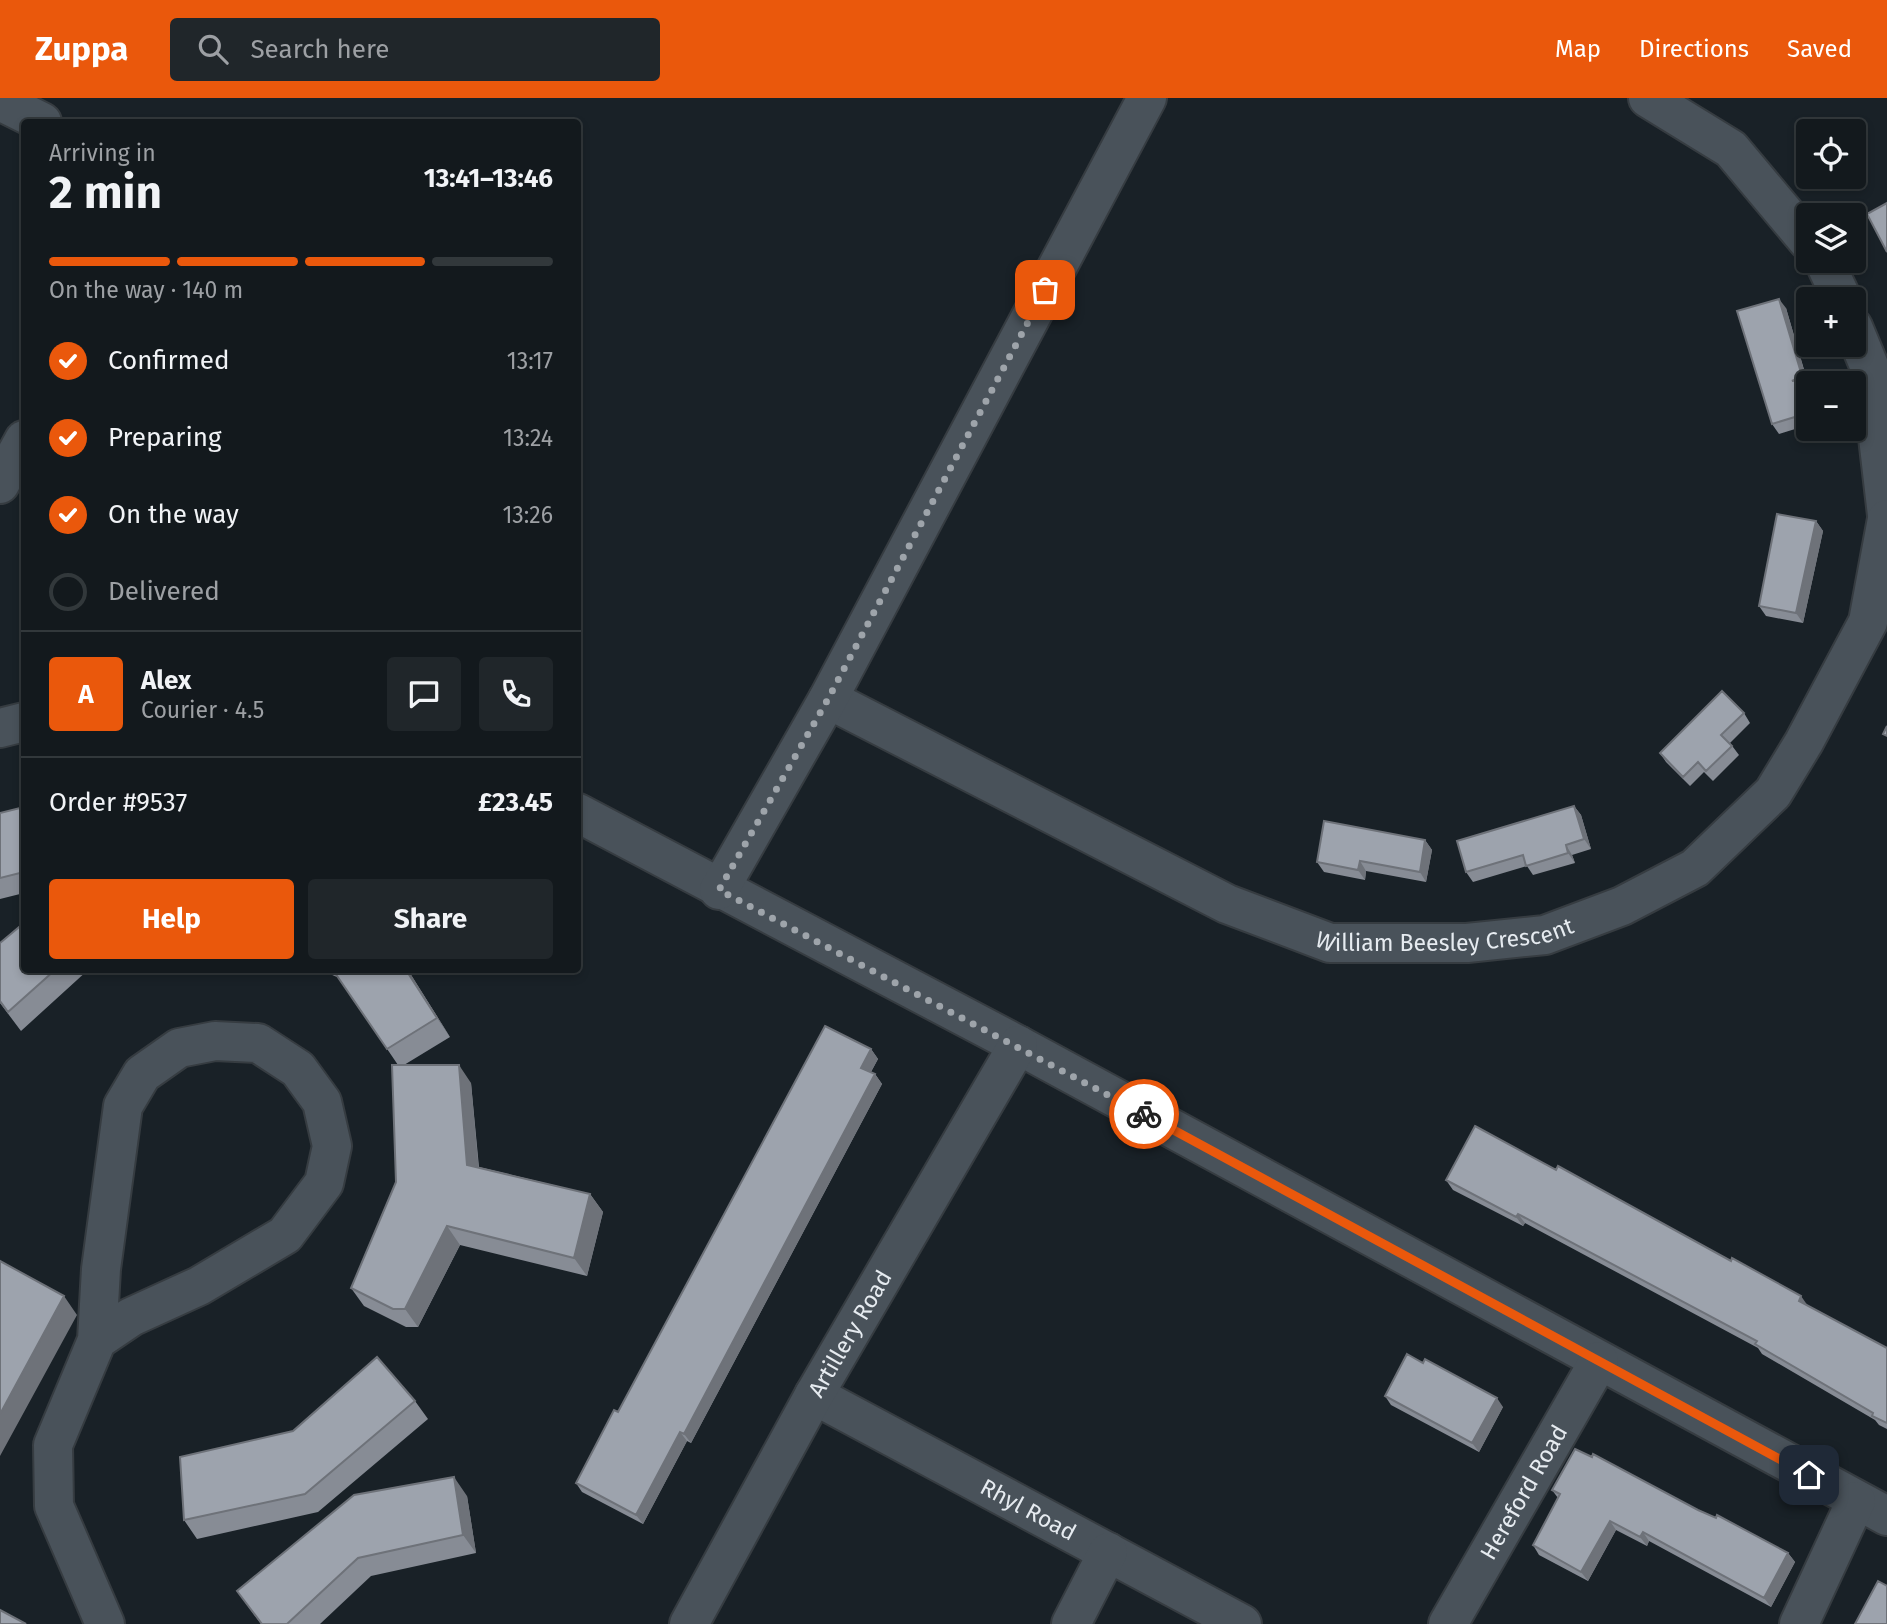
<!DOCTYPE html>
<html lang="en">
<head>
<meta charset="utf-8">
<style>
	body { margin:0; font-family:"Fira Sans",sans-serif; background:#20262a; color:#f1f3f6; height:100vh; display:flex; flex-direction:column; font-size:26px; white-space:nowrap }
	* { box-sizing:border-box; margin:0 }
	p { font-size:23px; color:#9da0a4 }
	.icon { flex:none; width:38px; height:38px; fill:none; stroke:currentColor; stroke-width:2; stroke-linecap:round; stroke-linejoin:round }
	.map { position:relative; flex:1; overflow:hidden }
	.details { position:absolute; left:21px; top:21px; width:560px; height:854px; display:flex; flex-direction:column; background:#13191d; border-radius:7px; box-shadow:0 4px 10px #0003,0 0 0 2px #32383b }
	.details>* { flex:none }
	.tools { position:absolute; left:1796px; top:21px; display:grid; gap:14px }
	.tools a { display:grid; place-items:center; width:70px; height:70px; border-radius:7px; background:#13191d; box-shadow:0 4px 10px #0003,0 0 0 2px #32383b; font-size:35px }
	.pin { position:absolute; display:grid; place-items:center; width:60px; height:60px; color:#fff; margin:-30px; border-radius:14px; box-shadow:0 4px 10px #0006 }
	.courier { position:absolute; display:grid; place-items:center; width:70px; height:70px; margin:-35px; border:5px solid #ea580c; border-radius:50%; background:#fff; color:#222; box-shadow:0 2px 9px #0007 }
	.summary em { font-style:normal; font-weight:700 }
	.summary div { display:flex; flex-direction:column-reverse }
	.summary { display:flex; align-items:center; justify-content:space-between; height:119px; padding:0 28px }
	h1 { font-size:46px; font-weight:700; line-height:52px }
	.bar { display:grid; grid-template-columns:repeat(4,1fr); gap:10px 7px; align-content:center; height:84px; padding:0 28px }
	.bar i { height:9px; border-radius:5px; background:#32383b }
	.bar .active { background:#ea580c }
	.bar p { grid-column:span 4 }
	.line { display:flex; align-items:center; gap:18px; padding:0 28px; border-top:2px solid #32383b }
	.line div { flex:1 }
	.round { display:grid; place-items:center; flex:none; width:74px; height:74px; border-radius:7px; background:#20262a }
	ol { padding:0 28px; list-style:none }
	li { display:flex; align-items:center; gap:21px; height:77px }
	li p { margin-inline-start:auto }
	li .icon { padding:7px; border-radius:50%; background:#ea580c; color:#fff; stroke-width:4 }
	li:last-child { color:#9da0a4 }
	li i { width:38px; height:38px; border:4px solid #32383b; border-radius:50% }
	.primary-button { display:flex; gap:14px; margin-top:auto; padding:14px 28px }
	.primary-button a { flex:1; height:80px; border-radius:7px; background:#ea580c; color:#fff; font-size:28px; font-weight:700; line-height:80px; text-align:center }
	.primary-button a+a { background:#20262a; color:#f1f3f6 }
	header { display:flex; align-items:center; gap:42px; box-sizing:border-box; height:98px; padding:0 35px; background:#ea580c; color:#fff }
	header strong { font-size:33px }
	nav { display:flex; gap:38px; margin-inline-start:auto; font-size:24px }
	.search { width:490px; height:63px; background:#20262a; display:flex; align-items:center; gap:18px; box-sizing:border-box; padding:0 24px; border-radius:7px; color:#9da0a4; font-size:26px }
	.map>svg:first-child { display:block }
</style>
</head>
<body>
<header>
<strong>Zuppa</strong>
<div class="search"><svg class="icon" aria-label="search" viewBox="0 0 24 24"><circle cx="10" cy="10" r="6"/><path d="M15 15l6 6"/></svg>Search here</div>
<nav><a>Map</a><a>Directions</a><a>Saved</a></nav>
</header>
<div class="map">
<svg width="1887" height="1526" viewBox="0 0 1887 1526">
	<rect width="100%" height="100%" fill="#192127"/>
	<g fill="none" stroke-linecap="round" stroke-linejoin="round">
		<defs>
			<g id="minor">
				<path d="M 1648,0 L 1731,51 L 1808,143"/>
				<path d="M 0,3 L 42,24"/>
				<path d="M 1824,163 L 1842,201"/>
				<path d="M 1853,229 L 1870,270 L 1887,417"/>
				<path d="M 0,386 L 24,342"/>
				<path id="s1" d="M 828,601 L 1227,806 L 1330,845 L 1467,845 L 1545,837 L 1622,808 L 1695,770 L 1773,695 L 1804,644 L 1868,524 L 1887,421"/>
				<path d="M 0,630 L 24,624"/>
				<path d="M 578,715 L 1018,947 L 1887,1418"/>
				<path d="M 719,792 L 828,601 L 1147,0"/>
				<path d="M 97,1242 L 131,1219 L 199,1188 L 285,1137 L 324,1085 L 332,1048 L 322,1004 L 298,971 L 258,945 L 215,943 L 179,950 L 142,976 L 123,1008 L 101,1171 L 97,1242 L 53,1347 L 54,1408 L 105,1526"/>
				<path id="s2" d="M 814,1297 L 1242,1526"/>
				<path id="s3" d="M 689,1526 L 814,1297 L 1018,947"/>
				<path d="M 1071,1526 L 1108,1454"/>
				<path id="s4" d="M 1448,1526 L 1599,1263"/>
				<path d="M 1799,1526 L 1856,1403"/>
			</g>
		</defs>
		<!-- minor casing -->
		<use href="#minor" stroke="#363c41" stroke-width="42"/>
		<!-- minor -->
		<use href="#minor" stroke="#49525a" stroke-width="38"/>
	</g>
	<!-- wall -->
	<path fill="#878c95" d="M 1786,210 L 1808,285 L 1807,288 L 1808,327 L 1779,336 L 1772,326 Z
		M 1816,423 L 1823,433 L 1803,525 L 1766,518 L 1759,508 Z
		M 1744,615 L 1750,625 L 1730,645 L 1739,657 L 1713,683 L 1704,674 L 1690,688 L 1666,664 L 1660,655 Z
		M 1574,708 L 1581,717 L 1591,751 L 1572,757 L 1575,765 L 1533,777 L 1527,768 L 1473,784 L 1466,774 Z
		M 24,709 L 24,795 L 0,801 L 0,715 Z
		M 1425,742 L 1432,752 L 1426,784 L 1366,773 L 1365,782 L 1324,774 L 1317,764 Z
		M 0,845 L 24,872 L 88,872 L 21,933 L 0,905 Z
		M 321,872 L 408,872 L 450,939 L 404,967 L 471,985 L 479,1069 L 590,1096 L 603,1114 L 587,1178 L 460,1147 L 418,1229 L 406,1229 L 364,1208 L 351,1190 L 396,1084 L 398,967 L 339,880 Z
		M 871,951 L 878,961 L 871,974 L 875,976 L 882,986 L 691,1345 L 687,1343 L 643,1426 L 582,1394 L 576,1385 L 618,1314 Z
		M 1446,1082 L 1808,1208 L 1887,1250 L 1887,1331 L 1879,1327 L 1875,1322 L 1762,1256 L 1758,1250 L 1525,1125 L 1523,1128 L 1453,1092 Z
		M 1385,1298 L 1503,1309 L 1479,1354 L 1391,1307 Z
		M 415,1303 L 428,1321 L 318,1414 L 197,1441 L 184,1422 L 293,1333 Z
		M 1552,1392 L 1698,1412 L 1788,1455 L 1795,1464 L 1771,1509 L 1649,1443 L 1647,1448 L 1616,1432 L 1588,1483 L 1539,1457 L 1533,1447 L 1558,1400 Z
		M 467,1398 L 476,1455 L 371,1478 L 320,1526 L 261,1526 L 237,1493 Z"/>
	<!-- shaded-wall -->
	<path fill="#6e7279" d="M 1779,201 L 1786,210 L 1808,286 L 1802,278 Z
		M 1802,282 L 1808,289 L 1808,300 Z
		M 1816,423 L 1823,433 L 1803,525 L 1796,515 Z
		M 1574,708 L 1581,717 L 1591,751 L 1584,741 Z
		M 1425,742 L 1432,752 L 1426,784 L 1420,774 Z
		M 1566,747 L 1572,757 L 1575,765 L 1568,755 Z
		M 1360,763 L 1366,773 L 1365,782 L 1358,772 Z
		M 406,872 L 408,872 L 450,939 L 437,920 Z
		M 871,951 L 878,961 L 868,979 L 861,970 Z
		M 459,967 L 471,985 L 480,1085 L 467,1067 Z
		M 875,976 L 882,986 L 691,1345 L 684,1336 Z
		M 590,1096 L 603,1114 L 587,1178 L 574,1160 Z
		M 1518,1116 L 1525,1125 L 1523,1128 L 1516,1119 Z
		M 447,1128 L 460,1147 L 418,1229 L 405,1211 Z
		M 64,1198 L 77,1217 L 0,1358 L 0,1316 Z
		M 1801,1198 L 1808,1208 L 1799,1203 Z
		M 1497,1300 L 1503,1309 L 1479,1354 L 1472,1345 Z
		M 680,1334 L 687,1343 L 643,1426 L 636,1417 Z
		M 454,1379 L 467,1398 L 476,1455 L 463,1437 Z
		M 1610,1423 L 1616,1432 L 1588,1483 L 1581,1474 Z
		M 1643,1434 L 1649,1443 L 1647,1448 L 1640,1439 Z
		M 1788,1455 L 1795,1464 L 1771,1509 L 1764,1500 Z"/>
	<!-- building -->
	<path fill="#9da3ad" stroke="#6e7279" stroke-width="2" d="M 1887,105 L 1887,154 L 1867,116 Z
		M 1779,201 L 1802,278 L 1792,283 L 1802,282 L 1808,300 L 1808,315 L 1772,326 L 1737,213 Z
		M 1777,416 L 1816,423 L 1796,515 L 1759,508 Z
		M 1722,593 L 1744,615 L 1721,637 L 1732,648 L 1706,673 L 1698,664 L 1683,679 L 1660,655 Z
		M 1887,628 L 1887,638 L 1883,636 Z
		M 1574,708 L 1584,741 L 1566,747 L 1568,755 L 1526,768 L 1523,757 L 1466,774 L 1457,743 Z
		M 24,709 L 24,774 L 0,780 L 0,715 Z
		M 1324,723 L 1425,742 L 1420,774 L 1360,763 L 1358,772 L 1317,764 Z
		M 24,825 L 24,872 L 55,872 L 8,914 L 0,903 L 0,845 Z
		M 333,872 L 406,872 L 437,920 L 387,951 Z
		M 825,928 L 871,951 L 861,970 L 875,976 L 684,1336 L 680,1334 L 636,1417 L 576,1385 L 614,1312 L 618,1314 Z
		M 392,967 L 459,967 L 467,1067 L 590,1096 L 574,1160 L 447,1128 L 405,1211 L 393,1211 L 351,1190 L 396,1084 Z
		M 1475,1028 L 1556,1072 L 1558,1068 L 1731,1163 L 1732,1160 L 1801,1198 L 1799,1203 L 1887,1250 L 1887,1325 L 1872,1318 L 1873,1315 L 1755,1246 L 1757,1243 L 1518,1116 L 1516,1119 L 1446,1082 Z
		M 0,1163 L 64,1198 L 0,1316 Z
		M 1407,1256 L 1423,1265 L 1425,1261 L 1497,1300 L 1472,1345 L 1385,1298 Z
		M 377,1259 L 415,1303 L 305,1396 L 184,1422 L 180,1359 L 293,1333 Z
		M 1575,1351 L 1592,1359 L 1593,1356 L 1698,1412 L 1716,1420 L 1717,1417 L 1788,1455 L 1764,1500 L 1643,1434 L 1640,1439 L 1610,1423 L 1581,1474 L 1533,1447 L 1560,1396 L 1552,1392 Z
		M 454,1379 L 463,1437 L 358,1460 L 287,1526 L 262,1526 L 237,1493 L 354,1397 Z
		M 1878,1483 L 1887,1488 L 1887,1526 L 1855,1526 Z
		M 0,1512 L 26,1526 L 0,1526 Z"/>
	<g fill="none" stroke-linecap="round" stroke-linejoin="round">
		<!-- done -->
		<path stroke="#9ea4aa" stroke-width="7" stroke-dasharray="0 12.6" d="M 1045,192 L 828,601 L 719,792 L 1144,1016"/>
		<!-- route -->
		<path stroke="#ea580c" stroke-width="9" d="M 1144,1016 L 1809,1377"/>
	</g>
	<g text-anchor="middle" stroke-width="7" stroke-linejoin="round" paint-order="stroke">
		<!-- street labels -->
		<g font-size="23" fill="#e6ebf0" stroke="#10181e">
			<text dy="8" stroke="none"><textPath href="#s1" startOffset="674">William Beesley Crescent</textPath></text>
			<text dy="8" stroke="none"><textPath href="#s3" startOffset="332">Artillery Road</textPath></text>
			<text dy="8" stroke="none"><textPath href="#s4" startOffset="152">Hereford Road</textPath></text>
			<text dy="8" stroke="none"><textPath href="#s2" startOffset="243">Rhyl Road</textPath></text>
		</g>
	</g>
</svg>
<div class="tools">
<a><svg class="icon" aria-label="locate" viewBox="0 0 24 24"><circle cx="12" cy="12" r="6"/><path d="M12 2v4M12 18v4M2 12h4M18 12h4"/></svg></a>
<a><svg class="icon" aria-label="layers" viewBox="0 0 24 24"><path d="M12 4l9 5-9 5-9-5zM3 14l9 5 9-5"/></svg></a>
<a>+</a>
<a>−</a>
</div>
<div class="pin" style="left:1045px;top:192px;background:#ea580c"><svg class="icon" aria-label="bag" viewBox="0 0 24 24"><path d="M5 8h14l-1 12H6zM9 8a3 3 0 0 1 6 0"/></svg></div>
<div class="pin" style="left:1809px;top:1377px;background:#1f2937"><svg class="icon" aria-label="home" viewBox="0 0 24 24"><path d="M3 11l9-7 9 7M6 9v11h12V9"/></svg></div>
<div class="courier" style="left:1144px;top:1016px"><svg class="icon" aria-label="bike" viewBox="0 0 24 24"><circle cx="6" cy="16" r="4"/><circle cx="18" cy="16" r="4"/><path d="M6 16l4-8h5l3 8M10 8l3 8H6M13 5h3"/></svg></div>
<section class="details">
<div class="summary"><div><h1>2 min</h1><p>Arriving in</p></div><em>13:41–13:46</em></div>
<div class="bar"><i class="active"></i><i class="active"></i><i class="active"></i><i></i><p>On the way · 140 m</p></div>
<ol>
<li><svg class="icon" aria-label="check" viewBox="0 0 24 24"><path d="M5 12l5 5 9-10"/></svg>Confirmed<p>13:17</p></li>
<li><svg class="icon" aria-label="check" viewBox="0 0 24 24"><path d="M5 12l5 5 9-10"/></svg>Preparing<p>13:24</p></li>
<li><svg class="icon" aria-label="check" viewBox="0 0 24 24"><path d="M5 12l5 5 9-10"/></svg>On the way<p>13:26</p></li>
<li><i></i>Delivered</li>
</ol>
<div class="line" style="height:126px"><b class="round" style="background:#ea580c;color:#fff">A</b><div><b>Alex</b><p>Courier · 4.5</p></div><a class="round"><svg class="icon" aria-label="chat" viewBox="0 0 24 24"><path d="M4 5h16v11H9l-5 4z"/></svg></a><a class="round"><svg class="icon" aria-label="phone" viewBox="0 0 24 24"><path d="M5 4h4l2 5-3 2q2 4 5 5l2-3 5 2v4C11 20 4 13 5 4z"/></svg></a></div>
<div class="line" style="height:91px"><div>Order #9537</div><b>£23.45</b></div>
<div class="primary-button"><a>Help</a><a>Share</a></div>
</section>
</div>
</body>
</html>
